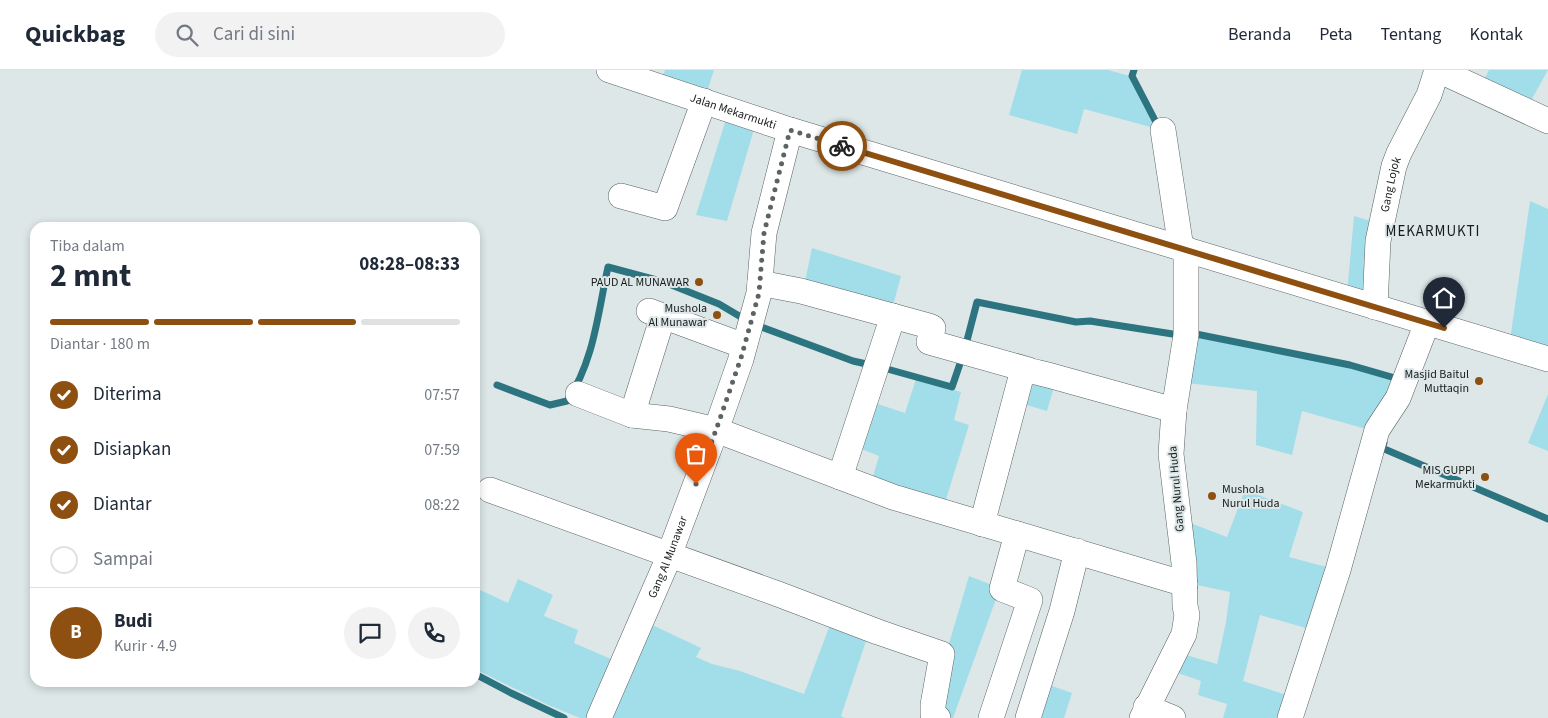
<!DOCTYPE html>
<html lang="id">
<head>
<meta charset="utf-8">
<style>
	body { margin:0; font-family:"Source Sans 3",sans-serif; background:#f2f2f3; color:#1f2937; height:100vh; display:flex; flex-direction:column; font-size:19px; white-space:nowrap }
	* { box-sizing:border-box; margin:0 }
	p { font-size:16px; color:#747a83 }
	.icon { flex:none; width:28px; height:28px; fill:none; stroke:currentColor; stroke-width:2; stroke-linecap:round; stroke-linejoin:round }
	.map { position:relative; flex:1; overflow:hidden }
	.details { position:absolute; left:30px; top:152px; width:450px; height:465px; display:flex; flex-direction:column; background:#fff; border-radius:15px; box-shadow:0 2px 8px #0003 }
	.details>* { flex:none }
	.pin { position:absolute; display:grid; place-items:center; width:42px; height:42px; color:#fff; margin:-51px -21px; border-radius:50% 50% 50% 0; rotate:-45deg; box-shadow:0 0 5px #0007 }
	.pin .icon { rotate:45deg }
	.courier { position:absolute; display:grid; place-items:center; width:50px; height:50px; margin:-25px; border:4px solid #8d5011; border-radius:50%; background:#fff; color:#222; box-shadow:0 1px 6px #0007 }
	.overview em { font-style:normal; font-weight:700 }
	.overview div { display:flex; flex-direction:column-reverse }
	.overview { display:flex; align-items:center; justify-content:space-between; height:85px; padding:0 20px }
	h1 { font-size:32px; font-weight:700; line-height:38px }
	.bar { display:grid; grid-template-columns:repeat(4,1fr); gap:8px 5px; align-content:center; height:60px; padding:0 20px }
	.bar i { height:6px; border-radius:4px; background:#e0e1e3 }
	.bar .active { background:#8d5011 }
	.bar p { grid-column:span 4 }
	.line { display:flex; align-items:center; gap:12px; padding:0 20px; border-top:1px solid #e0e1e3 }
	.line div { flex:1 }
	.round { display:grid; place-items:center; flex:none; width:52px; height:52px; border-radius:26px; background:#f2f2f3 }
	ol { padding:0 20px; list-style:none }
	li { display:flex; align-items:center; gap:15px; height:55px }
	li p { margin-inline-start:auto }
	li .icon { padding:5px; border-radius:50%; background:#8d5011; color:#fff; stroke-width:4 }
	li:last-child { color:#747a83 }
	li i { width:28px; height:28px; border:2px solid #e0e1e3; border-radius:50% }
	header { display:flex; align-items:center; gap:30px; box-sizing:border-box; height:70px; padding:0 25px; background:#fff; border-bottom:1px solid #e0e1e3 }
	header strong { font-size:24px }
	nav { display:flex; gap:28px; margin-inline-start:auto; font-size:18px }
	.search { width:350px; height:45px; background:#f2f2f3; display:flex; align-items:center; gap:12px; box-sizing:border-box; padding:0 18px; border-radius:28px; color:#747a83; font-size:19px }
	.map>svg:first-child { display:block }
</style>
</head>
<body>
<header>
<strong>Quickbag</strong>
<div class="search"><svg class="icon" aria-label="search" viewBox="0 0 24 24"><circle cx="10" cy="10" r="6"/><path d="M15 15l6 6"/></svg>Cari di sini</div>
<nav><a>Beranda</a><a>Peta</a><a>Tentang</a><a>Kontak</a></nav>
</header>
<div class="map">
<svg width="1548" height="648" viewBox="0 0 1548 648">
	<rect width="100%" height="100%" fill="#dde7e8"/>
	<!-- green -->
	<path fill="#a2dee9" d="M 665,0 L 714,0 L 706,25 L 660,12 Z
		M 1022,0 L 1108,0 L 1130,6 L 1158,59 L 1084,39 L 1077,64 L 1009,45 Z
		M 1489,0 L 1548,0 L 1528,36 L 1480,17 Z
		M 727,46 L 755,56 L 727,151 L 696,145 Z
		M 1530,131 L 1548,139 L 1548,282 L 1510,270 Z
		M 1354,146 L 1378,153 L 1373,232 L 1347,223 Z
		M 812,178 L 901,206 L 891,243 L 803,221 Z
		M 1195,266 L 1348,297 L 1399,310 L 1373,361 L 1302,341 L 1292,385 L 1256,375 L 1257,321 L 1187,313 Z
		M 1024,307 L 1056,310 L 1047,341 L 1016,332 Z
		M 916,309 L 961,322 L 954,350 L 969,355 L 944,436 L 871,413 L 879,386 L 854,376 L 872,332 L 905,343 Z
		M 1548,324 L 1548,381 L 1528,373 Z
		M 1245,420 L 1303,442 L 1289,487 L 1334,499 L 1313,560 L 1260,545 L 1243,611 L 1293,627 L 1286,648 L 1223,648 L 1227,634 L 1198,625 L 1201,611 L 1172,601 L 1179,583 L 1217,594 L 1226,552 L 1230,522 L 1192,514 L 1185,451 L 1227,467 Z
		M 969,506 L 1000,518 L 953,648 L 948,648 L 940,642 L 948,577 Z
		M 518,509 L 553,525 L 544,546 L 578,560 L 574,573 L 618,592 L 595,648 L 580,648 L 548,635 L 475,599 L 475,527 L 478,519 L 508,533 Z
		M 646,552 L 701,578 L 696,587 L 712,594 L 740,601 L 804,624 L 831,552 L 868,565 L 841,646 L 845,648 L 604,648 Z
		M 1041,612 L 1072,623 L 1064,648 L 1030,648 Z"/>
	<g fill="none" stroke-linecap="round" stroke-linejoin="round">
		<!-- stream -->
		<path stroke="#2c7480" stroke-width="7" d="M 1134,0 L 1132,6 L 1159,58
			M 756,255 L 853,291 L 880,297 L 952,317 L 964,282 L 977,232 L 1076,252 L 1090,251 L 1179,265 L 1196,264 L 1350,295 L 1402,310
			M 497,315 L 550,335 L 567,331 C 594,292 598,242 608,197 L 664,212 L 719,234 L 746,250
			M 1384,373 L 1382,378 L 1548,449
			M 475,604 L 511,623 L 564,648"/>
		<defs>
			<g id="minor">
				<path id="s1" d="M 609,0 L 790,60 L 1548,289"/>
				<path d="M 1438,0 L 1548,51"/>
				<path d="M 1163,60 L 1181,178"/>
				<path d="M 621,126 L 665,138 L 704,31"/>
				<path d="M 760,213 L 801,221 L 929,256 L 933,258 L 929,272 L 1029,300"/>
				<path id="s2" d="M 1375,237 L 1378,171 L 1394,96 L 1399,83 L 1429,25 L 1437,0"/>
				<path d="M 649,241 L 744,276"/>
				<path d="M 578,324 L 632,345 L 669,349 L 716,360 L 893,427 L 1185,514"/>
				<path d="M 632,345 L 663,246"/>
				<path d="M 840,407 L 893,246"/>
				<path d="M 490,420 L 778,524 L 878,562 L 942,584 L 933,635 L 933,644 L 938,648"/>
				<path d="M 982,454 L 1021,307 C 1028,297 1038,303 1048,305 L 1174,340"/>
				<path d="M 1146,637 L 1173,648"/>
				<path id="s3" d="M 599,648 L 665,496 L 716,360 L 741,289 L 759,223 L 764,163 L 790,60"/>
				<path d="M 991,648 L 1030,530 L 1002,519 L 1017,464"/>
				<path d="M 1028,648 L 1062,541 L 1077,481"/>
				<path d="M 1142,648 L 1184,564 L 1187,545 L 1185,536 L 1184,493 L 1171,384 L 1174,340 L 1186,265 L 1186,179"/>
				<path d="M 1290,648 L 1338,500 L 1377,360 L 1398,328 L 1427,253"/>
			</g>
		</defs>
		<!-- minor casing -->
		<use href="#minor" stroke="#5b6364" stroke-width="26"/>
		<!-- minor -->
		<use href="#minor" stroke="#fff" stroke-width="25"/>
	</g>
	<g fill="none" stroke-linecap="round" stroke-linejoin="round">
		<!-- done -->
		<path stroke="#5d6263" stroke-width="5" stroke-dasharray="0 9" d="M 696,414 L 716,360 L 741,288 L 759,223 L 764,163 L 790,60 L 842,76"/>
		<!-- route -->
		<path stroke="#8d5011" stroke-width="6" d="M 842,76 L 1444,258"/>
	</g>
	<!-- markers -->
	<g fill="#8d5011" stroke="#dde7e8" stroke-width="2">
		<circle cx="699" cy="212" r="5"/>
		<circle cx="717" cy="245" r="5"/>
		<circle cx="1479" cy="311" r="5"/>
		<circle cx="1485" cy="407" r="5"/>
		<circle cx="1212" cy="426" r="5"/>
	</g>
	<g text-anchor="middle" stroke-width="4" stroke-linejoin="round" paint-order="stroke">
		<!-- street labels -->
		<g font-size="12" fill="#181b1c" stroke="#dde7e8">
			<text dy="4" stroke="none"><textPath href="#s1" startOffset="131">Jalan Mekarmukti</textPath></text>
			<text dy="4" stroke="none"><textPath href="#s2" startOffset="124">Gang Lojok</textPath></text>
			<text transform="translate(1176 419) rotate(-95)" y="4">Gang Nurul Huda</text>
			<text dy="4" stroke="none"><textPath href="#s3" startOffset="175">Gang Al Munawar</textPath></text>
		</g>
		<!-- poi labels -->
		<g font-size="12" fill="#181b1c" stroke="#dde7e8" text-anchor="end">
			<text x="689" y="216">PAUD AL MUNAWAR</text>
			<text x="707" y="242">Mushola<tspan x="707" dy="14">Al Munawar</tspan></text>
			<text x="1469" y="308">Masjid Baitul<tspan x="1469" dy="14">Muttaqin</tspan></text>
			<text x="1475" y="404">MIS GUPPI<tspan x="1475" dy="14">Mekarmukti</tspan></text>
			<text x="1222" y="423" text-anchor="start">Mushola<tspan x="1222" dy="14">Nurul Huda</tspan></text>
		</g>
		<!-- quarter labels -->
		<g font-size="15" letter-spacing="1" fill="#181b1c" stroke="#dde7e8">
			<text x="1433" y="166">MEKARMUKTI</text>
		</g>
	</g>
</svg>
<div class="pin" style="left:696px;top:414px;background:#ea580c"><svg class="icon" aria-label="bag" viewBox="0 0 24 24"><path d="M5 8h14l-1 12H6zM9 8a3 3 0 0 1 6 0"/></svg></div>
<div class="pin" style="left:1444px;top:258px;background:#1f2937"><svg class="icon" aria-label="home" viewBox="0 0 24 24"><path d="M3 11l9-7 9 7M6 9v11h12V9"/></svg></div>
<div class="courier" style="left:842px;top:76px"><svg class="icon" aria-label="bike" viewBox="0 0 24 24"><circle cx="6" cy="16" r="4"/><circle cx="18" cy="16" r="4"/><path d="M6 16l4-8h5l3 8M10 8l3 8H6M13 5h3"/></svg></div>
<section class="details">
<div class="overview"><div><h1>2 mnt</h1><p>Tiba dalam</p></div><em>08:28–08:33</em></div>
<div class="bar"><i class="active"></i><i class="active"></i><i class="active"></i><i></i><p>Diantar · 180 m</p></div>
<ol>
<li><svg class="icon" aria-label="check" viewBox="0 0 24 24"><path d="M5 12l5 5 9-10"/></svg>Diterima<p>07:57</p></li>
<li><svg class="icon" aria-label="check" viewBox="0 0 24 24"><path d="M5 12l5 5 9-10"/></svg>Disiapkan<p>07:59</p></li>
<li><svg class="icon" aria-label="check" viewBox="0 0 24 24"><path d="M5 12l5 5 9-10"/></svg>Diantar<p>08:22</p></li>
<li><i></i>Sampai</li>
</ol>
<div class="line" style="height:90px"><b class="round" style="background:#8d5011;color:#fff">B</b><div><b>Budi</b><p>Kurir · 4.9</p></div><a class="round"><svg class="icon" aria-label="chat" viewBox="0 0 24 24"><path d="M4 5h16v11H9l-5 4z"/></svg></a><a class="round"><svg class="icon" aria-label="phone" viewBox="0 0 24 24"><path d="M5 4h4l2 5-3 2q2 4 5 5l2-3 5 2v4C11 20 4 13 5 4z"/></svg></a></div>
</section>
</div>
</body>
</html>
